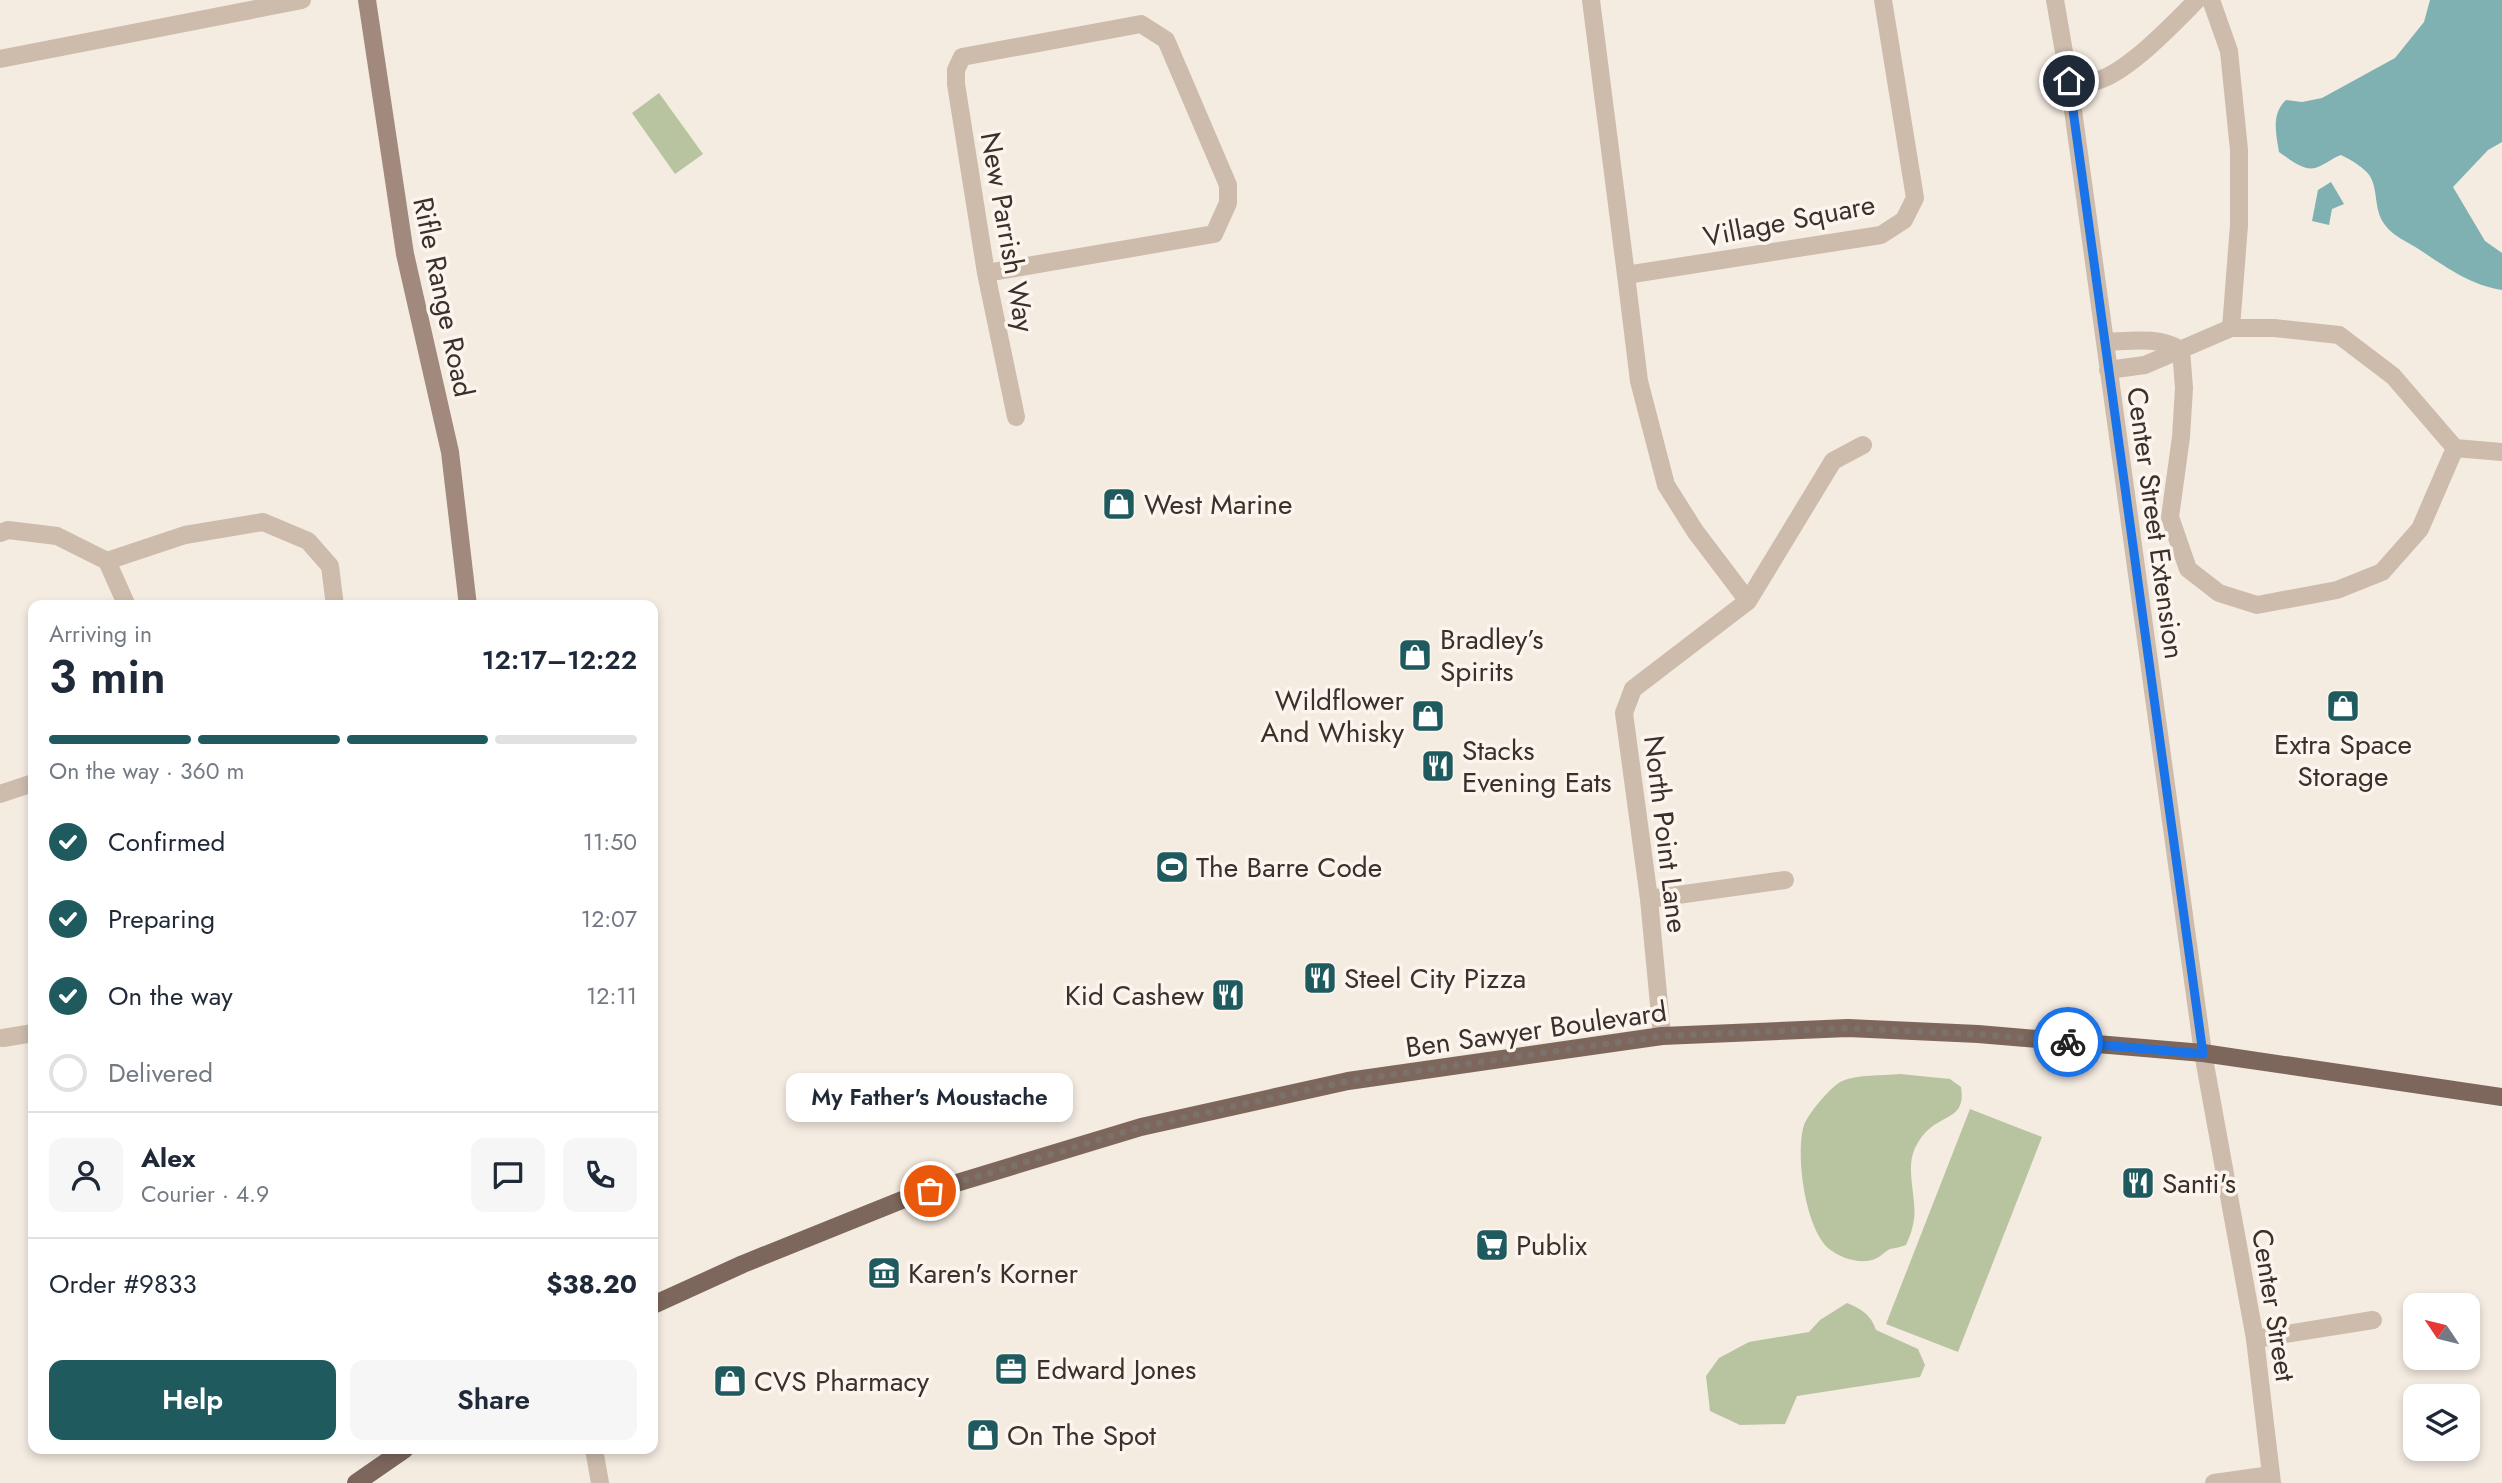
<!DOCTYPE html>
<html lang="en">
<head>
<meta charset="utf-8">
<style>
	body { margin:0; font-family:Jost,sans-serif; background:#f6f6f7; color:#1f2937; height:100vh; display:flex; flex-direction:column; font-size:26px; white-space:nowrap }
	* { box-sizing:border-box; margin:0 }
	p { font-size:23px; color:#747a83 }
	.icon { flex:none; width:38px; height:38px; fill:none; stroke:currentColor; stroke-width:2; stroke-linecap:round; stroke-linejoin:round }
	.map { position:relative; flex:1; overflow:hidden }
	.details { position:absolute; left:28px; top:600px; width:630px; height:854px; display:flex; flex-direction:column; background:#fff; border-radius:14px; box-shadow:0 4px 10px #0003 }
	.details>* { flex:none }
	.needle { width:46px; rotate:305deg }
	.fabs { position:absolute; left:2403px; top:1293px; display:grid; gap:14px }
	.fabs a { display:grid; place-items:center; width:77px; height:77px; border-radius:14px; background:#fff; box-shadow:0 4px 10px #0003; font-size:35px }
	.pin { position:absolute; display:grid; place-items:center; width:60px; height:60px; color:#fff; margin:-30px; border:4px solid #fff; border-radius:50%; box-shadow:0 2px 7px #0007 }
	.courier { position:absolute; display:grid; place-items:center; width:70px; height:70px; margin:-35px; border:5px solid #1a73e8; border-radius:50%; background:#fff; color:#222; box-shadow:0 2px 9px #0007 }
	.bubble { position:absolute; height:49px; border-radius:14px; background:#fff; box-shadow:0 4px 10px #0003; font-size:23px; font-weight:600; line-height:49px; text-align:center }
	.headline em { font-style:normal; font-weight:600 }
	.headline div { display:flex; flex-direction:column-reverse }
	.headline { display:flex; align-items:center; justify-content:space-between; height:119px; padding:0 21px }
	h1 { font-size:46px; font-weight:600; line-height:52px }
	.bar { display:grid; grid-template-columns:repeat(4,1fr); gap:10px 7px; align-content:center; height:84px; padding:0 21px }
	.bar i { height:9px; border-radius:5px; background:#e0e1e3 }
	.bar .current { background:#1f5a5e }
	.bar p { grid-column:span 4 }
	.line { display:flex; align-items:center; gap:18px; padding:0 21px; border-top:2px solid #e0e1e3 }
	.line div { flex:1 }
	.round { display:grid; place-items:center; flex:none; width:74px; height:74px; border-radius:14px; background:#f6f6f7 }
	ol { padding:0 21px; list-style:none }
	li { display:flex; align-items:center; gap:21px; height:77px }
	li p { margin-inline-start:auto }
	li .icon { padding:7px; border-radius:50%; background:#1f5a5e; color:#fff; stroke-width:4 }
	li:last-child { color:#747a83 }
	li i { width:38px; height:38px; border:4px solid #e0e1e3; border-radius:50% }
	.cta { display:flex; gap:14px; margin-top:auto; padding:14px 21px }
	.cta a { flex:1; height:80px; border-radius:14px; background:#1f5a5e; color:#fff; font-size:28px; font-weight:600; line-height:80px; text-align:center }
	.cta a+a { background:#f6f6f7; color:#1f2937 }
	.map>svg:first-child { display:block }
</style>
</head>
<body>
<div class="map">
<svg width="2502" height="1483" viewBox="0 0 2502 1483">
	<rect width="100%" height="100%" fill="#f4ebe1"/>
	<!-- green -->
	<path fill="#b8c4a0" d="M 659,93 L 703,154 L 675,174 L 632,113 Z
		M 1900,1074 L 1950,1079 L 1961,1087 C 1966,1118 1945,1114 1928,1130 C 1923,1134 1918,1142 1915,1148 C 1905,1169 1917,1198 1914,1219 C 1913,1228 1910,1236 1906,1245 C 1901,1247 1895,1248 1890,1249 C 1882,1253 1879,1260 1867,1261 C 1853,1262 1839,1257 1828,1248 C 1805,1227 1795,1154 1804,1125 C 1808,1114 1831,1086 1842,1081 C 1859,1074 1881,1076 1900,1074 Z
		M 1970,1109 L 2042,1137 L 1958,1352 L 1886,1324 Z
		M 1847,1303 C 1862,1309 1871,1315 1876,1330 L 1918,1349 L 1925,1365 L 1920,1377 L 1797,1396 L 1785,1424 L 1740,1425 L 1710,1411 L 1706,1376 L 1719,1358 L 1749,1342 L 1809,1332 L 1820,1320 Z"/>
	<!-- water -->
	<path fill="#7fb0b2" d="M 2430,0 L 2502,0 L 2502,142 L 2488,150 L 2453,187 L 2485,241 L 2502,253 L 2502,290 C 2470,285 2446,267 2420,250 C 2408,242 2393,236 2385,225 C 2374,211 2378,192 2371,178 C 2366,168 2351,160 2341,155 C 2332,158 2323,166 2315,168 C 2303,171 2288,158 2279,152 C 2276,133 2271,114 2286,100 L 2302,102 L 2322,98 L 2395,58 L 2424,22 Z
		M 2331,182 L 2344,204 L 2332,209 L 2329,225 L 2312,221 L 2318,190 Z"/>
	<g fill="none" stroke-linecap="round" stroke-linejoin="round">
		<!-- minor -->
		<path stroke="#cdbbac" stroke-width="18" d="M 1591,0 L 1626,275 L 1881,235 L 1904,220 L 1915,198 L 1883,0
			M 2055,0 L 2069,81 L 2203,1053
			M 2211,0 L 2229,51 L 2239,150 L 2239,225 L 2231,328
			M 2069,81 C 2076,82 2084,83 2091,82 C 2123,78 2174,23 2197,0
			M 986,273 L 1214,234 L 1228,203 L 1228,185 L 1166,40 L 1141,24 L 962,57 L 956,70 L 956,84 L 986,273 L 1016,417
			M 1626,275 L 1639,381 L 1666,485 L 1695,531 L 1748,601
			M 2105,342 C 2131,341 2159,336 2181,350
			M 2181,350 L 2184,388 L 2181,437 L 2170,517 L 2188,569 L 2219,593 L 2257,605 L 2337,590 L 2382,572 L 2420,529 L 2455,448 L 2502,452
			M 2108,370 L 2145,365 L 2231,328 L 2274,328 L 2339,335 L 2393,376 L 2455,448
			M 0,533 L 8,530 L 57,536 L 107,561 L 185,535 L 263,522 L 308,541 L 330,566 L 335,606
			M 107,561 L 127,606
			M 0,794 L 33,783
			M 1649,899 L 1785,880
			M 1662,1036 L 1649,899 L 1624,713 L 1633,689 L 1748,601 L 1833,461 L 1863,445
			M 3,1038 L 33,1033
			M 2255,1339 L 2373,1320
			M 2214,1483 L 2271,1475"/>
		<!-- tertiary -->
		<path stroke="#cdbbac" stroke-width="18" d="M 0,59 L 302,0
			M 2203,1053 L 2255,1339 L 2272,1483
			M 594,1449 L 600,1483"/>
		<!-- secondary -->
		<path stroke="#a18a7d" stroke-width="18" d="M 367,0 L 405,254 L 450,452 L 468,606"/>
		<!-- primary -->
		<path stroke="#7d675c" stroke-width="18" d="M 653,1305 L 743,1264 L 907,1198 L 1141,1127 L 1348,1081 L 1662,1036 L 1848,1028 L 1978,1034 L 2203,1053 L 2502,1097
			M 356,1483 L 405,1449"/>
	</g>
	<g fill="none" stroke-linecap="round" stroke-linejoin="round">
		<!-- done -->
		<path stroke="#7c716b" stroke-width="7" stroke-dasharray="0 12.6" d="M 930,1191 L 1141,1127 L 1348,1081 L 1662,1036 L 1848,1028 L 1978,1034 L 2068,1042"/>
		<!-- route -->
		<path stroke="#1a73e8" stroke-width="9" d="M 2068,1042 L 2203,1054 L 2069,81"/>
	</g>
	<!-- icons -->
	<defs>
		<symbol id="shop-square" viewBox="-11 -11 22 22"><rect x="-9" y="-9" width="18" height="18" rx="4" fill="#1f5a5e" stroke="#fbf5ee"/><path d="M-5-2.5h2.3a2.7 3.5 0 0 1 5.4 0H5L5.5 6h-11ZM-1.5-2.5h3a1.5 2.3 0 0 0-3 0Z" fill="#fff"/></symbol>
		<symbol id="restaurant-square" viewBox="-11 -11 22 22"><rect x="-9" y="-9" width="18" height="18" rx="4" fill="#1f5a5e" stroke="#fbf5ee"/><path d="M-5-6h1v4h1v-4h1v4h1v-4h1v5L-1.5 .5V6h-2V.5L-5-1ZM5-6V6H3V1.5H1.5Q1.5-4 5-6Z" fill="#fff"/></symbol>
		<symbol id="stadium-square" viewBox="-11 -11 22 22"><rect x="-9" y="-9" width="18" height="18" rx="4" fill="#1f5a5e" stroke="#fbf5ee"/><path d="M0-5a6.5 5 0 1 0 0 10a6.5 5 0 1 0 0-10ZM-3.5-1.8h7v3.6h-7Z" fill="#fff"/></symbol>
		<symbol id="supermarket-square" viewBox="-11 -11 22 22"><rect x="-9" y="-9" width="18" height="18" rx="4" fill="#1f5a5e" stroke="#fbf5ee"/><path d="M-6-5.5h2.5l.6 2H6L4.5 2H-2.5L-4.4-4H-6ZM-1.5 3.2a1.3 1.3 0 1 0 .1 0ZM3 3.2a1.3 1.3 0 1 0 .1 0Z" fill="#fff"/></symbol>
		<symbol id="museum-square" viewBox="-11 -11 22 22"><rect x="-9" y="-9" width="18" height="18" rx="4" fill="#1f5a5e" stroke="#fbf5ee"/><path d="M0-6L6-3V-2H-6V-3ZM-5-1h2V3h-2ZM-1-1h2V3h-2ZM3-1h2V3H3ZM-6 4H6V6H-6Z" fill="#fff"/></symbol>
		<symbol id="office-square" viewBox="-11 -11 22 22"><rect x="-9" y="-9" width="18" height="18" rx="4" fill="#1f5a5e" stroke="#fbf5ee"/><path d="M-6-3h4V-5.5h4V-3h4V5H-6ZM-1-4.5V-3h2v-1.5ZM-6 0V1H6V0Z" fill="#fff"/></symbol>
	</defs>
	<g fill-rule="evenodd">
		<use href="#shop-square" x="1100" y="485" width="38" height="38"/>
		<use href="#shop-square" x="1396" y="636" width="38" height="38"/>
		<use href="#shop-square" x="2324" y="687" width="38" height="38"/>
		<use href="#shop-square" x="1409" y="697" width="38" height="38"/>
		<use href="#restaurant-square" x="1419" y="747" width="38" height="38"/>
		<use href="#stadium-square" x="1153" y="848" width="38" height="38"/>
		<use href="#restaurant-square" x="1301" y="959" width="38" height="38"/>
		<use href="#restaurant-square" x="1209" y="976" width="38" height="38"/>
		<use href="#restaurant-square" x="2119" y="1164" width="38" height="38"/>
		<use href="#supermarket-square" x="1473" y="1226" width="38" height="38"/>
		<use href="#museum-square" x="865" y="1254" width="38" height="38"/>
		<use href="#office-square" x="992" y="1350" width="38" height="38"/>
		<use href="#shop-square" x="711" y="1362" width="38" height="38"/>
		<use href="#shop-square" x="964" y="1416" width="38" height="38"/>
	</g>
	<g text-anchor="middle" stroke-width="7" stroke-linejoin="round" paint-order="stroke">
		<!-- street labels -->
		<g font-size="28" fill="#3b302b" stroke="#fbf5ee">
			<text transform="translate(1789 220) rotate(-11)" y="10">Village Square</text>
			<text transform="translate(1008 232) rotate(80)" y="10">New Parrish Way</text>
			<text transform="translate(444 297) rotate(78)" y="10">Rifle Range Road</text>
			<text transform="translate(2156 523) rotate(82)" y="10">Center Street Extension</text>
			<text transform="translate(1666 834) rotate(83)" y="10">North Point Lane</text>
			<text transform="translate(1536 1029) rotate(-8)" y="10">Ben Sawyer Boulevard</text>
			<text transform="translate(2274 1305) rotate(81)" y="10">Center Street</text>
		</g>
		<!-- poi labels -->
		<g font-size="28" fill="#3b302b" stroke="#fbf5ee" text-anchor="start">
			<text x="1144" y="514">West Marine</text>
			<text x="1440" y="649">Bradley’s<tspan x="1440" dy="32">Spirits</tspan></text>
			<text x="1404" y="710" text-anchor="end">Wildflower<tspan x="1404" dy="32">And Whisky</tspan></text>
			<text x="2343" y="754" text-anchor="middle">Extra Space<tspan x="2343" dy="32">Storage</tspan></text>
			<text x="1462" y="760">Stacks<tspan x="1462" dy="32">Evening Eats</tspan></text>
			<text x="1196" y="877">The Barre Code</text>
			<text x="1344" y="988">Steel City Pizza</text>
			<text x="1204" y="1005" text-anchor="end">Kid Cashew</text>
			<text x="2162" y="1193">Santi's</text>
			<text x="1516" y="1255">Publix</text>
			<text x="908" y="1283">Karen's Korner</text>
			<text x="1036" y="1379">Edward Jones</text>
			<text x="754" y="1391">CVS Pharmacy</text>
			<text x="1007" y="1445">On The Spot</text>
		</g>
	</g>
</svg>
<div class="fabs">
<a><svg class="needle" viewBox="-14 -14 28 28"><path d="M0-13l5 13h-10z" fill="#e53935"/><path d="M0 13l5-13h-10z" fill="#747a83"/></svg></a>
<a><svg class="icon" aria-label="layers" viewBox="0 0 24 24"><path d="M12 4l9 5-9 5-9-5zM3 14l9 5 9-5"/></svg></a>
</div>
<div class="pin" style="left:930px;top:1191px;background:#ea580c"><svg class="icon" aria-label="bag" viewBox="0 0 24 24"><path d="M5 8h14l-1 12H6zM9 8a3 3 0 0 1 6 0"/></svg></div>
<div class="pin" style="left:2069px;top:81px;background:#1f2937"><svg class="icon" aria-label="home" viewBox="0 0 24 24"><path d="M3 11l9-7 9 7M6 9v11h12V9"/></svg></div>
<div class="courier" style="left:2068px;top:1042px"><svg class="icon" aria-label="bike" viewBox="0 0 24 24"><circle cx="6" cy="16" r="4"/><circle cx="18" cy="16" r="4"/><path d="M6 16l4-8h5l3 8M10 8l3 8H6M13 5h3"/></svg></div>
<div class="bubble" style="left:786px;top:1073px;width:287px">My Father's Moustache</div>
<section class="details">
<div class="headline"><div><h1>3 min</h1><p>Arriving in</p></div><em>12:17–12:22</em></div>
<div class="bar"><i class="current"></i><i class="current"></i><i class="current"></i><i></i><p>On the way · 360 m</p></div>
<ol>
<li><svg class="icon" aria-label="check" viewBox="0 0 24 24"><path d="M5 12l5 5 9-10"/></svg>Confirmed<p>11:50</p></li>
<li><svg class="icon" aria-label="check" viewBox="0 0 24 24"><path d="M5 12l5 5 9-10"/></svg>Preparing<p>12:07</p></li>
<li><svg class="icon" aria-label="check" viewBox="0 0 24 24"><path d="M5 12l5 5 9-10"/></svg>On the way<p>12:11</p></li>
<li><i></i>Delivered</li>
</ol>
<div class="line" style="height:126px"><a class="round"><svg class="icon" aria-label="person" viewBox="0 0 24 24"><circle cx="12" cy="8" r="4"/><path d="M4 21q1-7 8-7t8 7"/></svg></a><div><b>Alex</b><p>Courier · 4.9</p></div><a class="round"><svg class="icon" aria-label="chat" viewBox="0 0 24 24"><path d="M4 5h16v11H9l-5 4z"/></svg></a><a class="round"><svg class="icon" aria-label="phone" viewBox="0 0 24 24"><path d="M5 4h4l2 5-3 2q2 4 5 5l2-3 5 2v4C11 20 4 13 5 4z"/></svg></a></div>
<div class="line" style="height:91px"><div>Order #9833</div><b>$38.20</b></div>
<div class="cta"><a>Help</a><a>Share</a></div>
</section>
</div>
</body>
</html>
